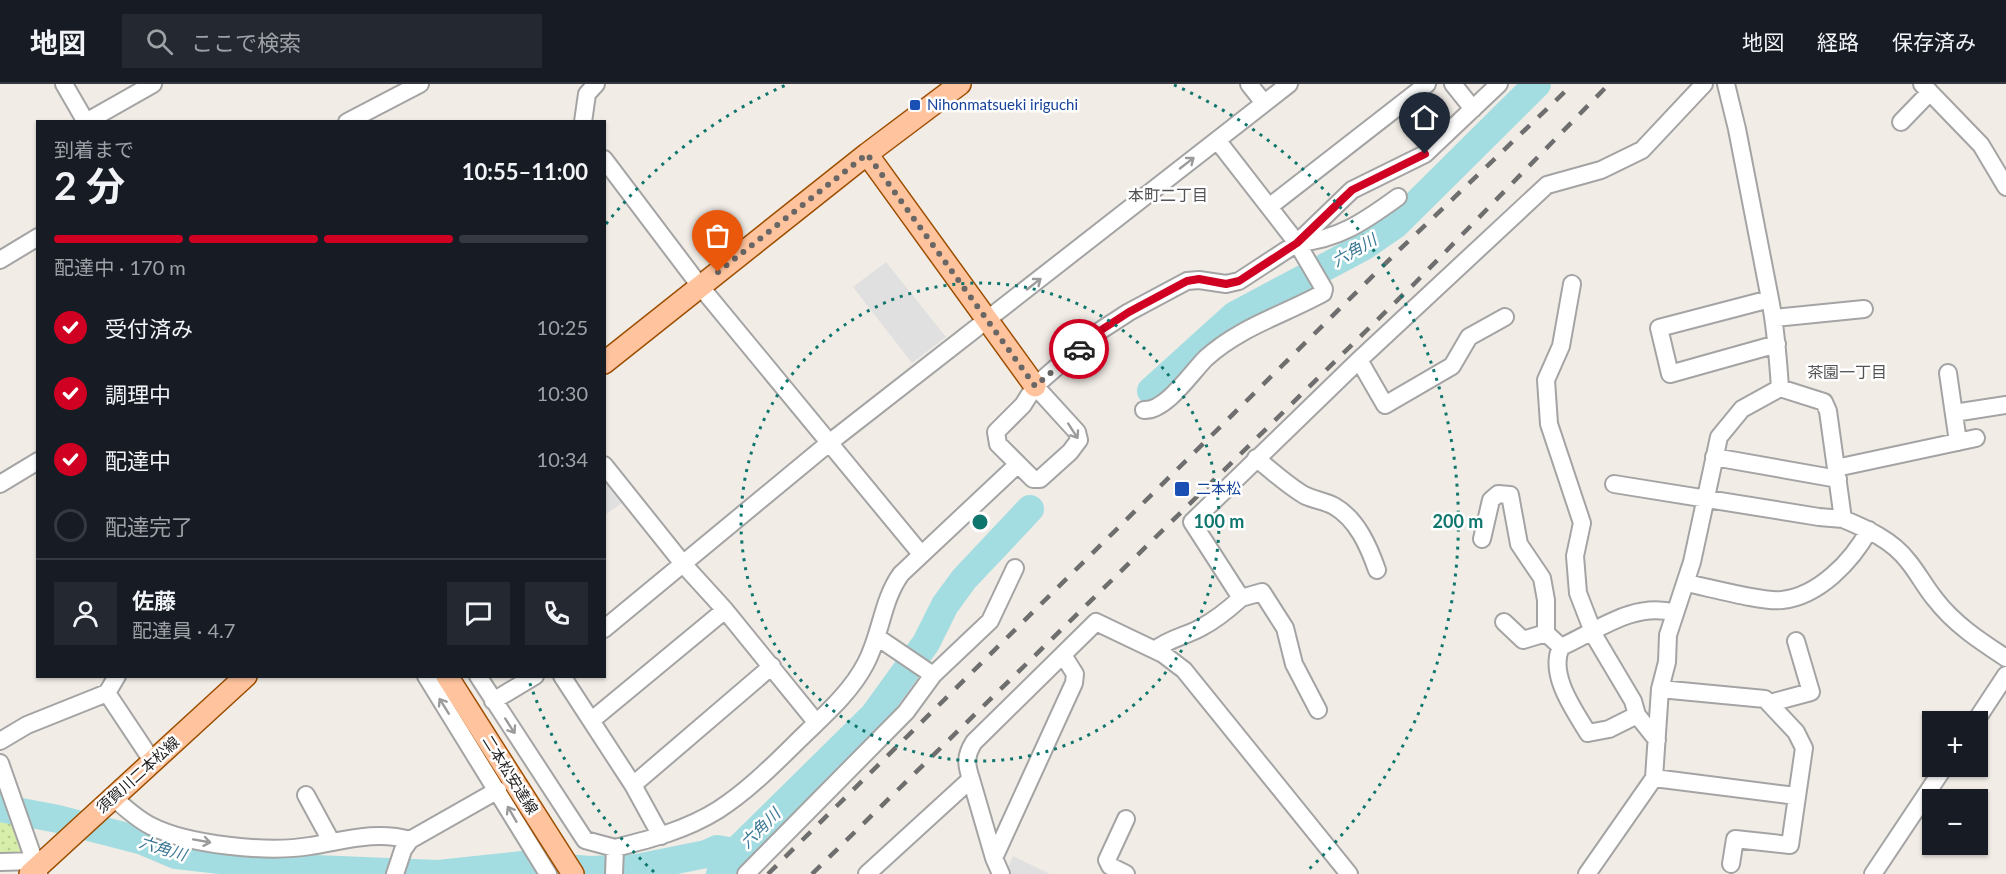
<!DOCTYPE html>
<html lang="ja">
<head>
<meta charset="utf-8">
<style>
	body { margin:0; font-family:Lato,"Noto Sans JP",sans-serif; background:#242831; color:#f1f3f6; height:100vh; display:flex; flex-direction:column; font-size:22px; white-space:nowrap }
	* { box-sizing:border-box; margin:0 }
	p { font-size:20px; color:#9ea1a6 }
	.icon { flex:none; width:33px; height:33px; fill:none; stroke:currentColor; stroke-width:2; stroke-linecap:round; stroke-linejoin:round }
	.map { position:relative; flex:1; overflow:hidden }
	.details { position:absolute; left:36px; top:36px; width:570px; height:558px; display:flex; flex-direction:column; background:#171b24; border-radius:0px; box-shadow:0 2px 4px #0004 }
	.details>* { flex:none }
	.fabs { position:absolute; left:1922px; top:627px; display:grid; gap:12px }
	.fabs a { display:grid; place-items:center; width:66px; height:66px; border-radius:0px; background:#171b24; box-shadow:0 2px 4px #0004; font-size:30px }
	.pin { position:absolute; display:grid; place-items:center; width:51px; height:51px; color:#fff; margin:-62px -26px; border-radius:50% 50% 50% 0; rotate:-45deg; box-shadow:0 0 6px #0007 }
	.pin .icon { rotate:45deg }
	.courier { position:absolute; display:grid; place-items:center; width:60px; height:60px; margin:-30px; border:4px solid #d00023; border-radius:50%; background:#fff; color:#222; box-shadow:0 2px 8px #0007 }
	.summary em { font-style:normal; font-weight:700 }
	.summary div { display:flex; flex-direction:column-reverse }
	.summary { display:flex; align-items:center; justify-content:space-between; height:102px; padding:0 18px }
	h1 { font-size:39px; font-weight:700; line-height:45px }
	.bar { display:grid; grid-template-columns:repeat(4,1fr); gap:9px 6px; align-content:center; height:72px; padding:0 18px }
	.bar i { height:8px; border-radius:4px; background:#363941 }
	.bar .current { background:#d00023 }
	.bar p { grid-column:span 4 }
	.line { display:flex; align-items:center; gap:15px; padding:0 18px; border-top:2px solid #363941 }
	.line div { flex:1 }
	.round { display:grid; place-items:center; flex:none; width:63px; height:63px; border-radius:0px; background:#242831 }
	ol { padding:0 18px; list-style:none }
	li { display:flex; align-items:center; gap:18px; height:66px }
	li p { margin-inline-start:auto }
	li .icon { padding:6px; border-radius:50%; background:#d00023; color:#fff; stroke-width:4 }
	li:last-child { color:#9ea1a6 }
	li i { width:33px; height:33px; border:3px solid #363941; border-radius:50% }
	header { display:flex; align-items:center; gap:36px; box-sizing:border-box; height:84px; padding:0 30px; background:#171b24; border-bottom:2px solid #363941 }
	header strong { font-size:28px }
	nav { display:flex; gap:33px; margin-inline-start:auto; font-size:21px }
	.search { width:420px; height:54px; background:#242831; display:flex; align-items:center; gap:15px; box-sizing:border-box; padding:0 21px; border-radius:0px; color:#9ea1a6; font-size:22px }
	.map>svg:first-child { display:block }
</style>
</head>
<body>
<header>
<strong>地図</strong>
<div class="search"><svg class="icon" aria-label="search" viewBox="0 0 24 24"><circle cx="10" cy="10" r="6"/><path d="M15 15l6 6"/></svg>ここで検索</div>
<nav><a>地図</a><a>経路</a><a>保存済み</a></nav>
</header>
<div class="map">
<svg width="2006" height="790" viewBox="0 0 2006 790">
	<defs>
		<pattern id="grass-dots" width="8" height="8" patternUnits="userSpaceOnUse" patternTransform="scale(1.5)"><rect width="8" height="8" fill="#d6eea9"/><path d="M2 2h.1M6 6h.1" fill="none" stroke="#b7cc91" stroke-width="1.8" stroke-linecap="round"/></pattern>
	</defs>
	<rect width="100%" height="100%" fill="#f1ece6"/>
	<!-- grass -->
	<path fill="url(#grass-dots)" d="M 0,688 L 34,777 L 0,778 Z"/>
	<!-- parking -->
	<path fill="#e0e0e0" d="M 886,178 L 946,253 L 912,279 L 853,203 Z
		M 604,391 L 626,416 L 605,431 L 604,431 Z
		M 1013,772 L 1050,790 L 1005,790 Z"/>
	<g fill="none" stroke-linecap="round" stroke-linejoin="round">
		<!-- river -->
		<path stroke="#a4dde1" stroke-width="28" d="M 1151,307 L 1235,231 L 1363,163 L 1395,141 L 1537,0
			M 0,724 L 58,735 L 143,757 L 176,771 L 290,784 L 438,790 L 522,781 L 591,786 L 637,784 L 706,770 L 717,765 L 735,768
			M 720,790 L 735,768 L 874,631 L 926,559 L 945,521 L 964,495 L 1030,425"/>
		<defs>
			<path id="minor" d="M 64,0 L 86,38 L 153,0
				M 1249,0 L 1264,19
				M 1453,0 L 1473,25
				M 1726,0 L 1737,45 L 1770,215
				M 1922,0 L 1981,61 L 2006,103
				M 347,38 L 420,0
				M 583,38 L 587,10 L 596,0
				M 1901,38 L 1930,8
				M 604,75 L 700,202 L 921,470
				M 1269,123 L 1427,0
				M 1297,159 C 1338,156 1365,137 1398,113
				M 0,176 L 38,153
				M 1572,200 L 1561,262 L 1546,296 L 1549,340 L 1582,439 L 1575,472 L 1578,509 L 1595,553 L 1633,617 L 1637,631 L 1657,656
				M 1774,234 L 1864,225
				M 1777,260 L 1670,290 L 1659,244 L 1770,215 C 1776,245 1778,274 1780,304
				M 1359,276 L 1385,321 L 1452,282 L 1469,253 L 1505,233
				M 1948,289 L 1958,358
				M 1035,302 L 1077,348 L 1079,356 L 1070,368 L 1040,395 L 1033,395 L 998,360 L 996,348 L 1023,321 L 1035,302 L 1092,252 L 1129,228 L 1187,197 L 1199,196 L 1226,200 L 1239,197 L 1297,159 L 1352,106 L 1425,70 L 1499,0
				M 1144,326 C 1166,327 1191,289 1206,274 C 1240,243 1283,231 1323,209 L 1324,205 L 1297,159 L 1217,56
				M 1954,329 L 2006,321
				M 1714,373 L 1838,395
				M 1256,374 C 1272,387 1287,401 1304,411 C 1314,416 1325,417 1334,422 C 1357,435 1369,463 1377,486
				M 604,381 L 684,481 L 725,526 L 816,638
				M 1836,384 L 1976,354
				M 0,400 L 38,377
				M 1614,400 L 1819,433 L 1843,435
				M 1482,455 L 1491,416 L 1498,410 L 1510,411 L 1519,460 L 1542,494 L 1546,516 L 1546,549 L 1561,563 C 1597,547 1634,517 1675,529
				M 1686,499 C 1707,503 1765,519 1782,516 C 1819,512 1852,477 1869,446
				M 1241,514 L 1262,508 L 1285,544 L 1294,580 L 1318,626
				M 1504,538 L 1523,556 L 1546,549
				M 604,545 L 829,359 L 1289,0
				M 877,553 L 933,591
				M 1561,563 C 1548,590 1574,626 1588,649 L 1609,645 L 1637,631
				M 1155,566 C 1169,554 1187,552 1202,543 C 1217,535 1229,525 1241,514 L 1192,438 L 1359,276 L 1547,101 L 1601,86 L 1642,66 L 1704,0
				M 426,592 L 548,790
				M 478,592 L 585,756 L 615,764
				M 562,592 L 633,701 L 661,752
				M 1660,605 L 1765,615 L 1796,648 L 1804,664 L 1790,761 L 1735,755 L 1731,780
				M 107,609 L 153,678
				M 493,617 L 535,592
				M 1770,619 L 1811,608 L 1796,557
				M 592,636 L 725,526
				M 1975,638 L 2006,591
				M 0,657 L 27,641 L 107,609 L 117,592
				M 0,679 L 39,790
				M 1654,694 L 1796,712
				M 971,695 L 994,774 L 1001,790
				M 633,701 L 772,582
				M 306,711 L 331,757
				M 114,714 C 125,724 137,735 151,742 C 188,761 268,769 310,762 C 343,757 376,746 410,756
				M 1126,735 L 1107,776 L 1110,782 L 1126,790
				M 994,774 L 1074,599 L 1075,590 L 1063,571
				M 0,778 L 34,777
				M 395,790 L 403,766 L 410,756 L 498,706
				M 614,790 L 615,764 C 651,755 686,746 718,726 C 751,705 779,675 807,648 C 829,627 852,606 866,579 C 881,551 882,516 901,490 L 1017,381
				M 746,790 L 906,628 L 933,591 L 990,537 L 1015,484
				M 867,790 L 971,695 C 966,680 965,672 974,658 L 1096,538 L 1163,570 L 1184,586 L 1349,790
				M 1587,790 L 1654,694 L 1660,605 L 1667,578 L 1668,551 L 1692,478 L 1719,353 L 1742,325 L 1780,304 L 1824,318 L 1828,327 L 1843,435 C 1867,445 1892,456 1908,477 C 1918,489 1925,503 1935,515 C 1954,540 1980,557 2006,574
				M 1873,790 L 1945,682"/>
			<path id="major" d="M 867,70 L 1035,302
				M 604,279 L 867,70 L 960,0
				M 447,592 L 573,790
				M 30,790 L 246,592"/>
		</defs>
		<!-- minor casing -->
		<use href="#minor" stroke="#a4a4a4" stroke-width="20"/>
		<!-- major casing -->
		<use href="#major" stroke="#9c4e00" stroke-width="24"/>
		<!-- minor -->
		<use href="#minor" stroke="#fff" stroke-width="16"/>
		<!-- major -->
		<use href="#major" stroke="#ffc49d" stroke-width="21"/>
		<!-- rail -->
		<path stroke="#6e6e6e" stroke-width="4.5" stroke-dasharray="12 12" stroke-linecap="butt" d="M 768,790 L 1393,172 L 1573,0
			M 812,790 L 1416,198 L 1609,0"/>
	</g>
	<!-- one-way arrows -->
	<defs><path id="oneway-shaft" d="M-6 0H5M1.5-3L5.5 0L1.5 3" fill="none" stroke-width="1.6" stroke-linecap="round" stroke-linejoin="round" transform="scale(1.5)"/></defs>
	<g stroke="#9b9b9b">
		<use href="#oneway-shaft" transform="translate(1187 79) rotate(-38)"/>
		<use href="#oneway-shaft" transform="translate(1034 200) rotate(-38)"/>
		<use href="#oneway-shaft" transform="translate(1073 347) rotate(57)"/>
		<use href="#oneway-shaft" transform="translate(444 622) rotate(-122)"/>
		<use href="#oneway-shaft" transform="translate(510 642) rotate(57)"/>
		<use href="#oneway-shaft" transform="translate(512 730) rotate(-120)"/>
		<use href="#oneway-shaft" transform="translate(202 757) rotate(10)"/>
	</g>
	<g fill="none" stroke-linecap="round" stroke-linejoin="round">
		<!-- done -->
		<path stroke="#696765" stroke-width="6" stroke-dasharray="0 10.8" d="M 718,188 L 867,70 L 1035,302 L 1079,265"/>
		<!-- route -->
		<path stroke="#d00023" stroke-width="8" d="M 1079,265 L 1092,252 L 1129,228 L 1187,197 L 1199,195 L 1226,200 L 1239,197 L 1297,159 L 1352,106 L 1425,70"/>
	</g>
	<!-- distance rings -->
	<g fill="none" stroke="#0f766e" stroke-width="3" stroke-dasharray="3 6">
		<circle cx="980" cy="438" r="239"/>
		<path d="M654 788A478 478 0 0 1 528 594M606 140A478 478 0 0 1 786 1M1174 1A478 478 0 0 1 1306 788"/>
	</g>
	<!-- markers -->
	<g fill="#1a4fb4" stroke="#fff" stroke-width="2">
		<rect x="909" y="15" width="12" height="12" rx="3"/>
		<rect x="1174" y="397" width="16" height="16" rx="3"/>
	</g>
	<g text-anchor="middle" stroke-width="5" stroke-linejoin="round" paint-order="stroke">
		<!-- transit labels -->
		<g font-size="15" fill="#164399" stroke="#fff" text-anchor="start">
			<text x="927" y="26">Nihonmatsueki iriguchi</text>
			<text x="1196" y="410">二本松</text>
		</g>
		<!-- street labels -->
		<g font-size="15" fill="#202020" stroke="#fff">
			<text transform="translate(138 691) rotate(-42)" y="5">須賀川二本松線</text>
			<text transform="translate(510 691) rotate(58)" y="5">二本松安達線</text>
		</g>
		<!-- neighbourhood labels -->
		<g font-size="16" fill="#535353" stroke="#fff">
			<text x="1168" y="117">本町二丁目</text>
			<text x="1847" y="294">茶園一丁目</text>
		</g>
		<!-- water labels -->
		<g font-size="16" font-style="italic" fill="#3b7795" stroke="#fff">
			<text transform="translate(1354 166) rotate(-30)" y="6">六角川</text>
			<text transform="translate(760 744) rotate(-45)" y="6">六角川</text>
			<text transform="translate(163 764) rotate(17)" y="6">六角川</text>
		</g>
	</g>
	<circle cx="980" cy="438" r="9" fill="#0f766e" stroke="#fff" stroke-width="3"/>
	<g font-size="18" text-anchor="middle" font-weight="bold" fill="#0f766e" stroke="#fff" stroke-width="5" stroke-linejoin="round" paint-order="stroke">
		<text x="1219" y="444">100 m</text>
		<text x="1458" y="444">200 m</text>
	</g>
</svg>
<div class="fabs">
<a>+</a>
<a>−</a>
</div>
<div class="pin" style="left:718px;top:188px;background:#ea580c"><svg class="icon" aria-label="bag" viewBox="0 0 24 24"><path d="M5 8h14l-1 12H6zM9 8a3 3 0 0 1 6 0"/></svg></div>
<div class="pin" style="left:1425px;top:70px;background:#1f2937"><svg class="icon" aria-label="home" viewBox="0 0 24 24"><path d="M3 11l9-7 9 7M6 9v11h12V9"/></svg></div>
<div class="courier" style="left:1079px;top:265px"><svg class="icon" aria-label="car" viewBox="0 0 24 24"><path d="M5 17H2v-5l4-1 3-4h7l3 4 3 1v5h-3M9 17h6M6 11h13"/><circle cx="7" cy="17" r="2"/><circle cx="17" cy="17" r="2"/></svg></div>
<section class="details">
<div class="summary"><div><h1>2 分</h1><p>到着まで</p></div><em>10:55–11:00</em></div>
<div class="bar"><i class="current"></i><i class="current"></i><i class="current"></i><i></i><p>配達中 · 170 m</p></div>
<ol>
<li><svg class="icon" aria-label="check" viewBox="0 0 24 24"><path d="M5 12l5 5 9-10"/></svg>受付済み<p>10:25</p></li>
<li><svg class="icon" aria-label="check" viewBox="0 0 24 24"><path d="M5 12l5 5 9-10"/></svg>調理中<p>10:30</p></li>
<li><svg class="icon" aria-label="check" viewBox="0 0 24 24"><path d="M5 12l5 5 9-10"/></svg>配達中<p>10:34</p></li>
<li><i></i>配達完了</li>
</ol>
<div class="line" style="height:108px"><a class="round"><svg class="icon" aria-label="person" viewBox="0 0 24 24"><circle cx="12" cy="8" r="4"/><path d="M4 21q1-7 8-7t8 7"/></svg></a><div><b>佐藤</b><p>配達員 · 4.7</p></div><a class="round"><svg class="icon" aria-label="chat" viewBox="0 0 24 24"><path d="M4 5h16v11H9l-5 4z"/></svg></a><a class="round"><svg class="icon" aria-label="phone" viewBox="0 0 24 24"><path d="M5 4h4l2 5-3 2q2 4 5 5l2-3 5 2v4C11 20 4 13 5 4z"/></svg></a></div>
</section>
</div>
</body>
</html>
